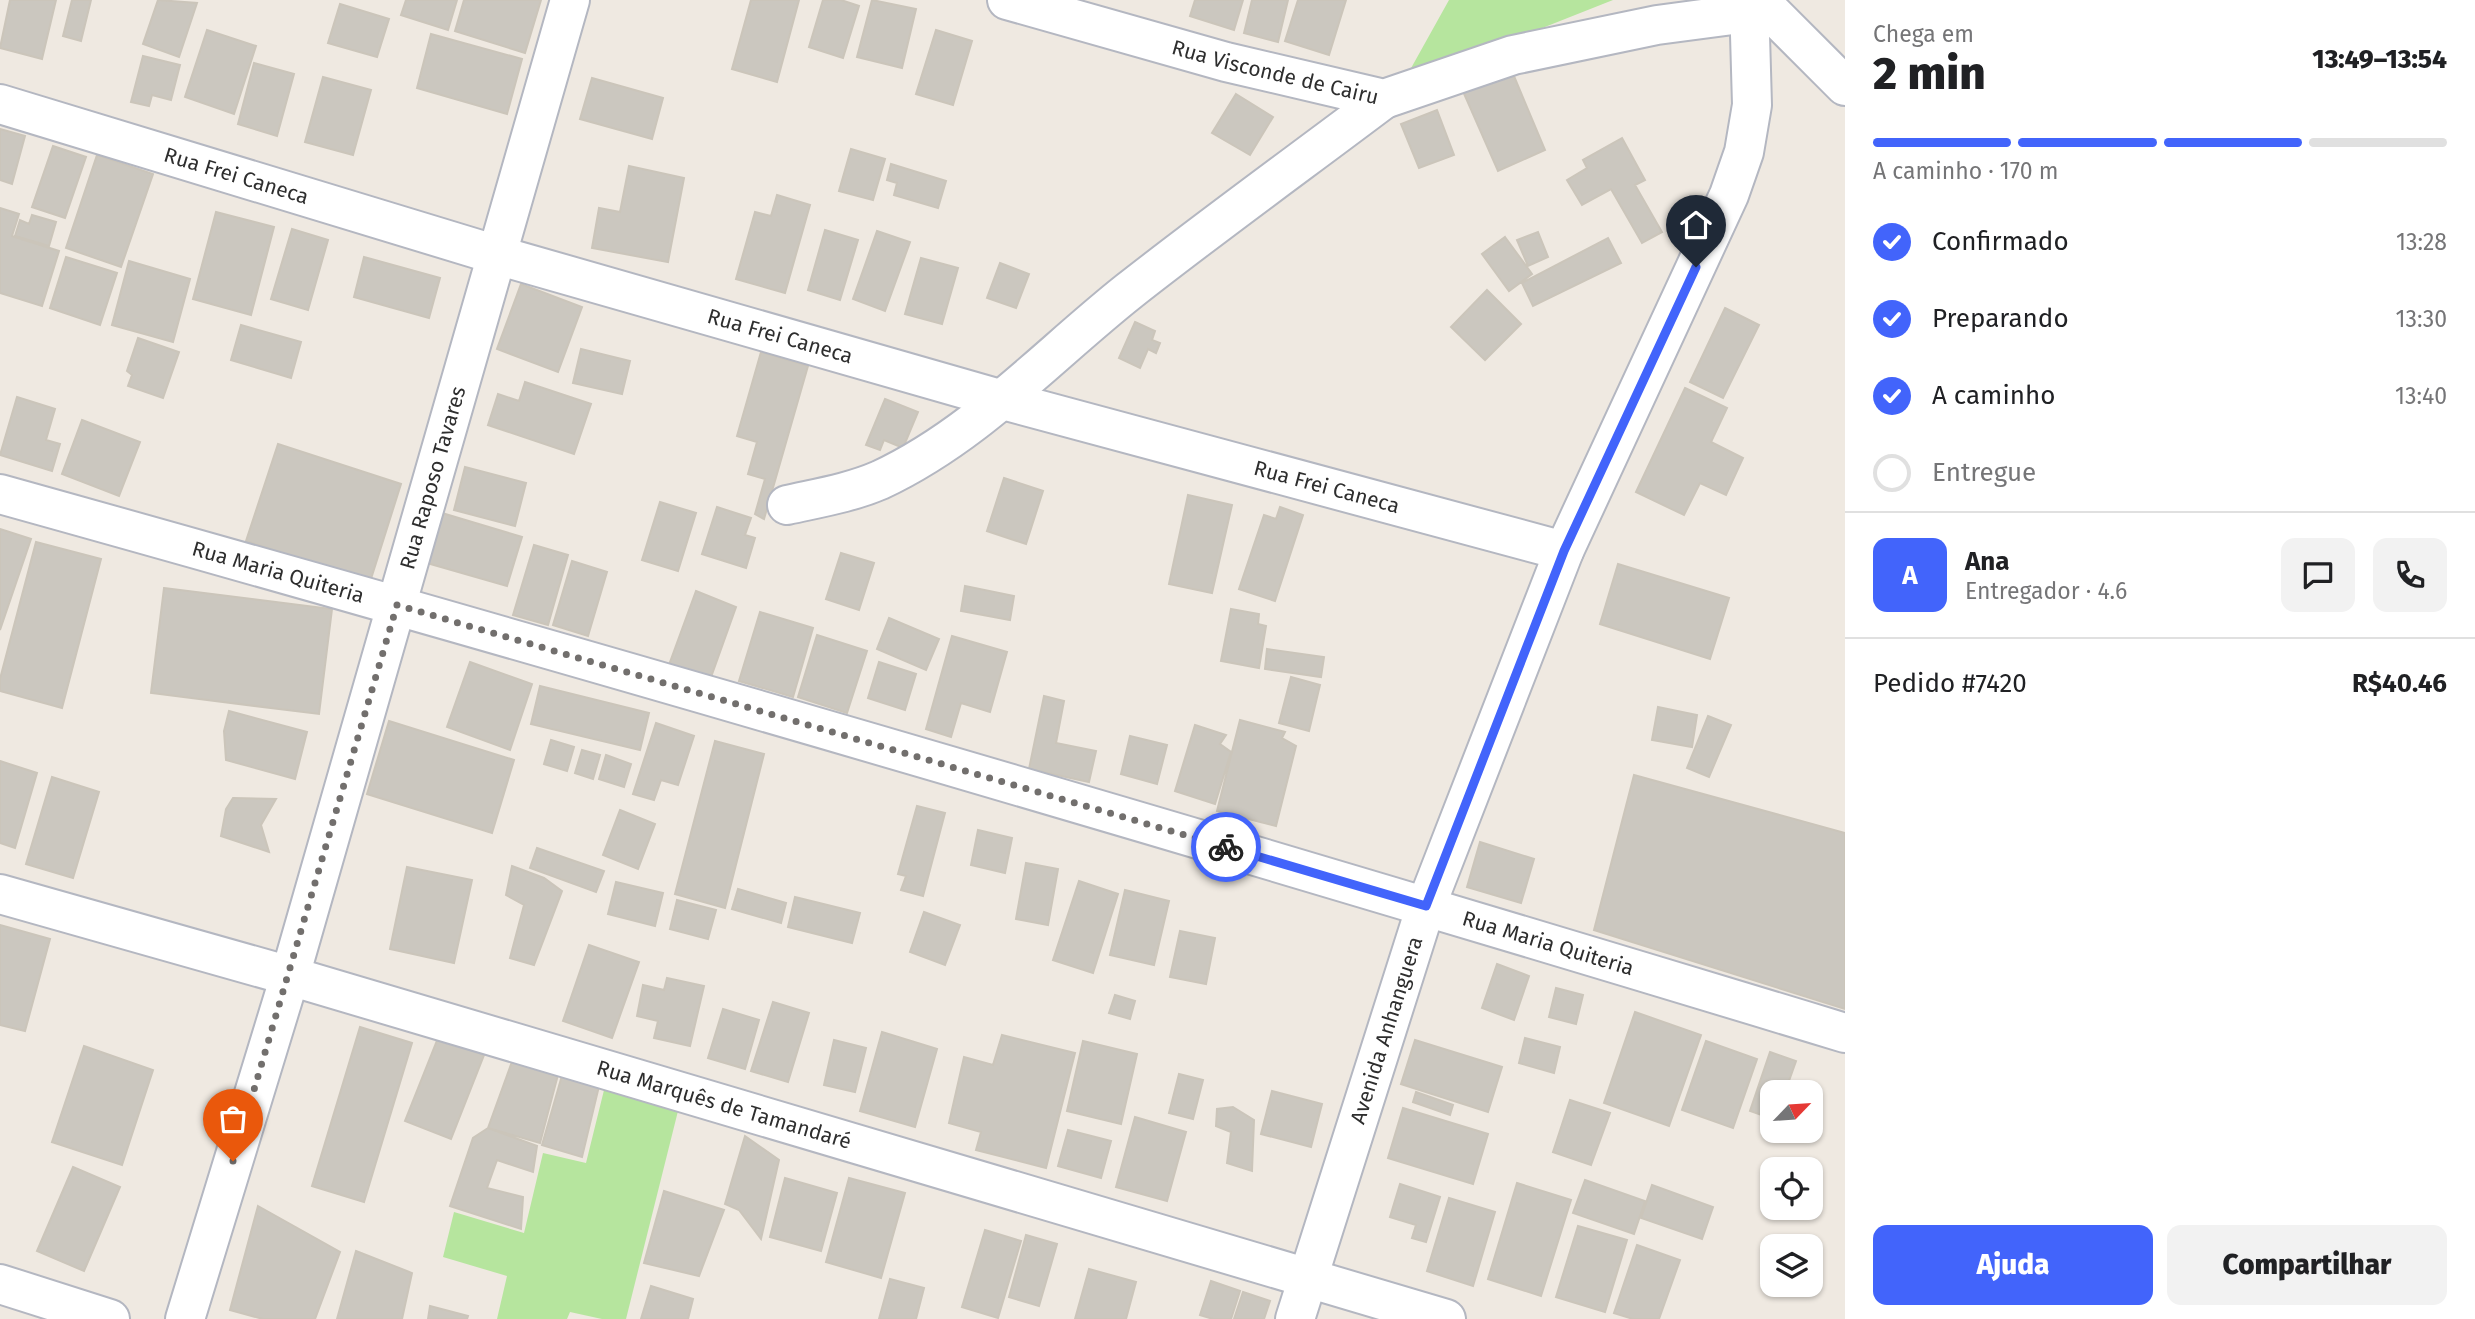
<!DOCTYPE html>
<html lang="pt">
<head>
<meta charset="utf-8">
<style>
	body { margin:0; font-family:"Fira Sans",sans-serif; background:#f2f2f2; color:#202124; height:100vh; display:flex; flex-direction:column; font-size:26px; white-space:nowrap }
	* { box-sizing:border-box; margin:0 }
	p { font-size:23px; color:#757577 }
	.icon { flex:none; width:38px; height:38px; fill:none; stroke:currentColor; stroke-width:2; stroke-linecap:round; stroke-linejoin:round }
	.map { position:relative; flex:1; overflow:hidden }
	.drawer { display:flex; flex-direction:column; background:#fff; width:630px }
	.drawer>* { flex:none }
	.needle { width:46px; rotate:65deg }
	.buttons { position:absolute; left:1760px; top:1080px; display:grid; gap:14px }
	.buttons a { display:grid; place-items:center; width:63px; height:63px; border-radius:14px; background:#fff; box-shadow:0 2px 5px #0004; font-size:35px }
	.pin { position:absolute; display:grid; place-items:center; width:60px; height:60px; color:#fff; margin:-72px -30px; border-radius:50% 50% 50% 0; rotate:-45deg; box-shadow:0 0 7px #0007 }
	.pin .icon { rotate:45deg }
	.courier { position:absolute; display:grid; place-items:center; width:70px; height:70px; margin:-35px; border:5px solid #4264fb; border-radius:50%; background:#fff; color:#222; box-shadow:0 2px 9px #0007 }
	.summary em { font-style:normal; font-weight:800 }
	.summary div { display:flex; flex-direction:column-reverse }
	.summary { display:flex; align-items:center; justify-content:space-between; height:119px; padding:0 28px }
	h1 { font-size:46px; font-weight:800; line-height:52px }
	.bar { display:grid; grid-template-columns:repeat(4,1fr); gap:10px 7px; align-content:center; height:84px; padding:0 28px }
	.bar i { height:9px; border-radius:5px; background:#e0e0e0 }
	.bar .current { background:#4264fb }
	.bar p { grid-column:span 4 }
	.line { display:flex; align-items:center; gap:18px; padding:0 28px; border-top:2px solid #e0e0e0 }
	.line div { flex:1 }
	.round { display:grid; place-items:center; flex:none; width:74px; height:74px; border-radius:14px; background:#f2f2f2 }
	ol { padding:0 28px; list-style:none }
	li { display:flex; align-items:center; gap:21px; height:77px }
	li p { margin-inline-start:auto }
	li .icon { padding:7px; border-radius:50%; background:#4264fb; color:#fff; stroke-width:4 }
	li:last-child { color:#757577 }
	li i { width:38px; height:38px; border:4px solid #e0e0e0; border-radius:50% }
	.primary-button { display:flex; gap:14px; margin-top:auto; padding:14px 28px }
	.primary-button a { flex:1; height:80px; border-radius:14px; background:#4264fb; color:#fff; font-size:28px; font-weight:800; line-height:80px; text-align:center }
	.primary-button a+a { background:#f2f2f2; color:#202124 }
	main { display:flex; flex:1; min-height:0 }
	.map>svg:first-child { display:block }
</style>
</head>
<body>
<main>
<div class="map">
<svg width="1845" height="1319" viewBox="0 0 1845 1319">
	<rect width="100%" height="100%" fill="#efe9e1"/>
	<!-- green -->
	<path fill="#b6e59e" d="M 1449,0 L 1613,0 L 1482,52 L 1410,70 Z
		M 606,1082 L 678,1111 L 626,1319 L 602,1319 L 570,1312 L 567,1319 L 497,1319 L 507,1276 L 443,1257 L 454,1212 L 524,1233 L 543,1153 L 586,1163 Z"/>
	<!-- building -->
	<path fill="#cbc7bf" stroke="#cbc5ba" stroke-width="2" d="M 10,0 L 56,0 L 42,59 L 0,48 Z
		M 72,0 L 91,0 L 81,41 L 63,36 Z
		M 158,0 L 197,3 L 179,57 L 143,44 Z
		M 406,0 L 457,0 L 448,30 L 401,15 Z
		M 464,0 L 541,0 L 525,53 L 455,31 Z
		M 751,0 L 799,0 L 777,82 L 732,69 Z
		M 823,0 L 841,0 L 859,6 L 843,58 L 809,47 Z
		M 872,0 L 916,9 L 902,68 L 857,57 Z
		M 1195,0 L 1243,0 L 1234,30 L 1190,16 Z
		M 1252,0 L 1288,0 L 1278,42 L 1244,33 Z
		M 1298,0 L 1346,0 L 1329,55 L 1285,41 Z
		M 340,4 L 389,19 L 377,57 L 328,43 Z
		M 207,30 L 256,46 L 234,114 L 185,97 Z
		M 936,30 L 972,41 L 953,105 L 916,94 Z
		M 431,34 L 522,59 L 507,114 L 417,88 Z
		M 143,56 L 180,65 L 171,100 L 152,95 L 149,106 L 131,102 Z
		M 254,63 L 294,74 L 277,136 L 238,124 Z
		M 1511,69 L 1545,150 L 1498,171 L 1462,89 Z
		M 323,77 L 371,90 L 353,155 L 305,142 Z
		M 592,78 L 663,98 L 652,139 L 580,119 Z
		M 1236,94 L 1273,117 L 1250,155 L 1212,133 Z
		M 1437,110 L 1454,155 L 1419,168 L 1401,124 Z
		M 0,129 L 25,136 L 12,184 L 0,180 Z
		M 1622,138 L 1645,180 L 1635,185 L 1662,232 L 1642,243 L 1611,189 L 1582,205 L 1567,180 L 1587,168 L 1583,160 Z
		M 53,146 L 86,157 L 65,218 L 32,207 Z
		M 851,149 L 885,159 L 873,200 L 839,191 Z
		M 97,155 L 153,174 L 121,267 L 66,248 Z
		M 891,164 L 946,181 L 938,208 L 894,195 L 897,183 L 887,180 Z
		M 629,166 L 684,178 L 668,262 L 592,248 L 599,208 L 620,212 Z
		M 777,195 L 810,205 L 785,293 L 736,279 L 755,212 L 771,216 Z
		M 0,208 L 19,214 L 12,236 L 59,251 L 42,306 L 0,293 Z
		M 216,212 L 274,227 L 251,315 L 193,299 Z
		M 32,215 L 56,222 L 49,246 L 15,236 L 20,220 L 29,224 Z
		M 292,229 L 328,240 L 308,310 L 271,299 Z
		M 825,230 L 858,240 L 840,300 L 808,290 Z
		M 877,231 L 910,242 L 885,311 L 853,299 Z
		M 1538,232 L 1548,257 L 1528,266 L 1517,240 Z
		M 1505,237 L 1532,274 L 1509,291 L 1482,254 Z
		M 1608,238 L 1621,263 L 1533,306 L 1522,283 Z
		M 66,257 L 117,273 L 100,325 L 50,308 Z
		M 364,257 L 440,278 L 429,318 L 354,297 Z
		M 921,258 L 958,268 L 942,324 L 905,314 Z
		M 129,261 L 190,279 L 173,342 L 112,325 Z
		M 1000,263 L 1029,274 L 1016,308 L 987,298 Z
		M 521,284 L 582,307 L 558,372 L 497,349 Z
		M 1487,290 L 1521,324 L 1485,360 L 1451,327 Z
		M 1725,308 L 1759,325 L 1723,398 L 1690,382 Z
		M 1135,322 L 1155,331 L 1152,340 L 1160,343 L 1156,353 L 1148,349 L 1140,368 L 1119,358 Z
		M 241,325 L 301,342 L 291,378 L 231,360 Z
		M 138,338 L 179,352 L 163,398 L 128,386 L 132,375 L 127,371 Z
		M 581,349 L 630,361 L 622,394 L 573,383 Z
		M 761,352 L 808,366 L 764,519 L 755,514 L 765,479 L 748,474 L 757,442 L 737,436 Z
		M 525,382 L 591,404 L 574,454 L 488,425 L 498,394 L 519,401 Z
		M 1685,388 L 1727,408 L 1711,442 L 1743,458 L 1726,495 L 1700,483 L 1684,515 L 1636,492 Z
		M 17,397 L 55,409 L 46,440 L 60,444 L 52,471 L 0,455 Z
		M 885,399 L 918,412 L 903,448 L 884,440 L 880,450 L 866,445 Z
		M 82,420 L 140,442 L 119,496 L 62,474 Z
		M 278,444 L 401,484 L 370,582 L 246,541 Z
		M 465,467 L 526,483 L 515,526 L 454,510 Z
		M 1004,478 L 1043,491 L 1026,544 L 987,531 Z
		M 1188,495 L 1232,505 L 1212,593 L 1169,584 Z
		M 660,502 L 696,513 L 678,571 L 642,560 Z
		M 717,507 L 751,518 L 745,535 L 755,538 L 746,568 L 702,554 Z
		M 1280,507 L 1303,515 L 1275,601 L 1239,589 L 1264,515 L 1276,519 Z
		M 442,513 L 522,537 L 507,586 L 427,563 Z
		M 0,529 L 31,539 L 0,630 Z
		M 36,542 L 101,559 L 62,708 L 0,691 L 0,679 Z
		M 534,545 L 568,555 L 548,625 L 513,615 Z
		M 841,553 L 874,563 L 859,610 L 826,599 Z
		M 572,561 L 607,572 L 588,636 L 553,625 Z
		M 1618,564 L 1729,598 L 1710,659 L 1600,624 Z
		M 965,586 L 1014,596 L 1010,620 L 961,611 Z
		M 164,588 L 332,609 L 319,714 L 151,693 Z
		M 696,591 L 736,607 L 710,680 L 669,665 Z
		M 1231,609 L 1259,614 L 1258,624 L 1266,626 L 1259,668 L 1221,661 Z
		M 760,612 L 813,628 L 793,697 L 739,681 Z
		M 889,618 L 939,639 L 926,670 L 877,649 Z
		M 817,635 L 867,651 L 847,713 L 798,697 Z
		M 952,636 L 1007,652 L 990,712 L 961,703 L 951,737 L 926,729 Z
		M 1267,649 L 1324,657 L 1321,677 L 1265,669 Z
		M 470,662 L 532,684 L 510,750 L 447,727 Z
		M 879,662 L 916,674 L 905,710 L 868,698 Z
		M 1291,677 L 1320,685 L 1309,731 L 1279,723 Z
		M 540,686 L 649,713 L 640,750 L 531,724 Z
		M 1044,696 L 1064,701 L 1056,743 L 1096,751 L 1089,782 L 1029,769 Z
		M 1658,707 L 1697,715 L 1692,747 L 1652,740 Z
		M 229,711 L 307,732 L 295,779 L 226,760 L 224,731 Z
		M 1708,716 L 1731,725 L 1709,777 L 1687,768 Z
		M 1240,720 L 1285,732 L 1282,738 L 1296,746 L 1276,826 L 1217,811 Z
		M 389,721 L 514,760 L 492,833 L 367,794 Z
		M 656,723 L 694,736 L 678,785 L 661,780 L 654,800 L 633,794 Z
		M 1195,725 L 1226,735 L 1220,744 L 1231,752 L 1215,804 L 1175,791 Z
		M 1130,736 L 1167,745 L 1157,784 L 1121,774 Z
		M 551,740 L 574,747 L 567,771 L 544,764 Z
		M 715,741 L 764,754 L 725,908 L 675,894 Z
		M 582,750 L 600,755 L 593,779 L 575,773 Z
		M 606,755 L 631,764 L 624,787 L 599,779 Z
		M 0,761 L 37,773 L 15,848 L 0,843 Z
		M 1634,775 L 1845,833 L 1845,1009 L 1594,930 Z
		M 52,777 L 99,792 L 73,878 L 26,864 Z
		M 233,798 L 276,799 L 261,825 L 269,852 L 221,836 L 226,809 Z
		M 917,806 L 945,813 L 923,896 L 901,890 L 906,876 L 898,874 Z
		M 620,810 L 655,824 L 638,869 L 603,855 Z
		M 978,830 L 1012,838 L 1005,873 L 971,865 Z
		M 1480,842 L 1534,859 L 1521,903 L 1467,887 Z
		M 537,848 L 604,871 L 596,892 L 530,868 Z
		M 1026,863 L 1058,869 L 1048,925 L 1016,919 Z
		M 512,866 L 544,878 L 562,891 L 534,965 L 510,958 L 524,905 L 506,895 Z
		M 407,867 L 472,880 L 454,963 L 390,949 Z
		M 1079,881 L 1118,894 L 1093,973 L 1053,960 Z
		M 616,882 L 663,893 L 655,926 L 608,914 Z
		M 738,889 L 786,903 L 781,923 L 732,909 Z
		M 1125,890 L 1169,901 L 1154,965 L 1110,955 Z
		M 795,897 L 860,913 L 852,943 L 788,927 Z
		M 677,900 L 716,910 L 708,939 L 670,929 Z
		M 924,912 L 960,925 L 945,965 L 910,952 Z
		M 0,925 L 50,939 L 25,1031 L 0,1025 Z
		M 1180,931 L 1215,938 L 1206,984 L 1170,977 Z
		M 589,945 L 639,962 L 612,1038 L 563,1021 Z
		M 1497,964 L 1529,976 L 1514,1020 L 1482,1008 Z
		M 667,978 L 704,986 L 690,1046 L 654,1038 L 658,1021 L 637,1016 L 643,985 L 664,990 Z
		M 1556,988 L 1583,995 L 1576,1024 L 1549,1017 Z
		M 1115,995 L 1135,1001 L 1130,1019 L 1109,1013 Z
		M 773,1002 L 809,1013 L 788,1082 L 751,1071 Z
		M 723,1009 L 759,1020 L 745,1069 L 708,1058 Z
		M 1635,1012 L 1701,1035 L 1669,1126 L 1604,1103 Z
		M 360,1027 L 412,1043 L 364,1202 L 312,1186 Z
		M 882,1032 L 937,1049 L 915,1127 L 860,1111 Z
		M 1002,1035 L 1075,1053 L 1046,1168 L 976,1150 L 981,1132 L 949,1123 L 964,1057 L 993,1065 Z
		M 438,1038 L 484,1055 L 451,1139 L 405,1121 Z
		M 1525,1038 L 1560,1047 L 1554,1073 L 1519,1063 Z
		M 834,1040 L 866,1048 L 855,1092 L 824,1085 Z
		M 1415,1040 L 1502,1067 L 1488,1112 L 1401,1084 Z
		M 1083,1041 L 1137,1054 L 1121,1124 L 1067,1111 Z
		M 1706,1041 L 1757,1059 L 1733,1128 L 1682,1110 Z
		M 84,1046 L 153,1070 L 122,1165 L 52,1142 Z
		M 1770,1052 L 1796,1061 L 1785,1092 L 1773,1092 L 1773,1119 L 1750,1111 Z
		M 513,1059 L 559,1071 L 540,1143 L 488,1128 Z
		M 563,1072 L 600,1082 L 582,1157 L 542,1145 Z
		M 1179,1074 L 1203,1080 L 1193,1119 L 1169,1113 Z
		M 1272,1091 L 1322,1104 L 1311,1147 L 1261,1134 Z
		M 1416,1092 L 1453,1105 L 1450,1115 L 1413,1102 Z
		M 1570,1100 L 1610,1113 L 1591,1165 L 1553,1152 Z
		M 1233,1107 L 1254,1120 L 1252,1171 L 1227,1163 L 1231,1132 L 1216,1126 L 1217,1109 Z
		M 1403,1108 L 1488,1134 L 1473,1184 L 1388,1158 Z
		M 1135,1117 L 1186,1132 L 1167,1201 L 1116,1187 Z
		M 488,1128 L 537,1146 L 533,1172 L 497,1160 L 487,1188 L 523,1197 L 521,1229 L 450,1206 L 473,1138 Z
		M 1068,1130 L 1111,1141 L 1101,1178 L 1058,1166 Z
		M 745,1136 L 779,1160 L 761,1239 L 739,1210 L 725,1204 Z
		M 73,1167 L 120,1187 L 84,1271 L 37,1251 Z
		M 785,1178 L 837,1193 L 821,1251 L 770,1237 Z
		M 849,1178 L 905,1193 L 881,1278 L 826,1262 Z
		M 1585,1180 L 1645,1201 L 1634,1234 L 1573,1213 Z
		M 1517,1183 L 1571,1200 L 1541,1296 L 1488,1279 Z
		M 1400,1184 L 1440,1197 L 1426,1242 L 1412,1238 L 1416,1225 L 1390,1217 Z
		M 1652,1185 L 1713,1207 L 1702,1239 L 1641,1218 Z
		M 664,1191 L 724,1210 L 699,1276 L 644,1263 Z
		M 1449,1198 L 1495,1212 L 1473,1286 L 1427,1271 Z
		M 258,1206 L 340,1252 L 315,1319 L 263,1319 L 230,1310 Z
		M 1578,1226 L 1627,1240 L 1605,1312 L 1556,1297 Z
		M 985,1230 L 1021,1241 L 998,1318 L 962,1307 Z
		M 1026,1235 L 1057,1244 L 1039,1306 L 1009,1297 Z
		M 1637,1245 L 1680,1260 L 1659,1319 L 1633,1319 L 1614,1313 Z
		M 356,1251 L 412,1273 L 402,1319 L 337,1319 Z
		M 1089,1269 L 1136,1282 L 1126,1319 L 1075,1319 Z
		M 890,1279 L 924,1288 L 916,1319 L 879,1319 Z
		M 1211,1281 L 1240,1291 L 1231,1319 L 1213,1319 L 1200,1315 Z
		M 651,1286 L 693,1299 L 688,1319 L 641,1319 Z
		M 1243,1292 L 1270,1301 L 1264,1319 L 1234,1319 Z
		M 430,1306 L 468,1316 L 467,1319 L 428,1319 Z"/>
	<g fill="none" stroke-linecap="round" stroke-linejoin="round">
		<defs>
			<g id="minor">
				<path id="s1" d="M 1007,0 L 1226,62 L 1384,99 L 1513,55 L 1657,25 L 1748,13"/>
				<path d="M 1759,0 L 1845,86"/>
				<path id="s2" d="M 0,104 L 497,255 L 1003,400 L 1564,551"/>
				<path id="s3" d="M 0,494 C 617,666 1232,847 1845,1033"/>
				<path d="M 787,505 C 818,498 850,493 880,480 C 976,435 1047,356 1129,291 C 1213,225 1299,163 1384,99"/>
				<path id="s4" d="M 0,894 L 290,976 L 1446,1319"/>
				<path d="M 0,1284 L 110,1319"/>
				<path id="s5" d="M 185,1319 L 290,976 L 570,0"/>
				<path id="s6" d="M 1295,1319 L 1426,906 L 1564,551 L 1729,195 L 1744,152 L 1752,105 L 1749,0"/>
			</g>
		</defs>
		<!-- minor casing -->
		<use href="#minor" stroke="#b4b7c1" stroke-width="42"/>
		<!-- minor -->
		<use href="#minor" stroke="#fff" stroke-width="38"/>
	</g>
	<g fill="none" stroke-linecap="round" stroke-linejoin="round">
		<!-- done -->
		<path stroke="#726f6d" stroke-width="7" stroke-dasharray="0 12.6" d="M 233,1161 L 397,605 L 1226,847"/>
		<!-- route -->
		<path stroke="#4264fb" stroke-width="9" d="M 1226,847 L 1426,906 L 1564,551 L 1696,267"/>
	</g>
	<g text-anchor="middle" stroke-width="7" stroke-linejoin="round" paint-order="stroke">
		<!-- street labels -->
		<g font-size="21" fill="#2e2e2e" stroke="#fff">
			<text dy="7" stroke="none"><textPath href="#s1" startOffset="278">Rua Visconde de Cairu</textPath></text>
			<text dy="7" stroke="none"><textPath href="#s2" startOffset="247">Rua Frei Caneca</textPath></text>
			<text dy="7" stroke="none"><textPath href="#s2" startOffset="814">Rua Frei Caneca</textPath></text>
			<text dy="7" stroke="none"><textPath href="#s5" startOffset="877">Rua Raposo Tavares</textPath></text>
			<text dy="7" stroke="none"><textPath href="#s2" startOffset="1381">Rua Frei Caneca</textPath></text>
			<text dy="7" stroke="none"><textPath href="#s3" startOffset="289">Rua Maria Quiteria</textPath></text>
			<text dy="7" stroke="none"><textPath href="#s3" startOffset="1612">Rua Maria Quiteria</textPath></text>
			<text dy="7" stroke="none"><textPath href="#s6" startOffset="303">Avenida Anhanguera</textPath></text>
			<text dy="7" stroke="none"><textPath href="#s4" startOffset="754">Rua Marquês de Tamandaré</textPath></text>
		</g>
	</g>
</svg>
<div class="buttons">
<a><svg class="needle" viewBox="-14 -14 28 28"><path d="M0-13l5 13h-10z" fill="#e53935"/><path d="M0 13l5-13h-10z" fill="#757577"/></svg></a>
<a><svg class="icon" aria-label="locate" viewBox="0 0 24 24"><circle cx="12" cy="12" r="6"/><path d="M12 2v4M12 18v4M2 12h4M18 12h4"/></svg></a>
<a><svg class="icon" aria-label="layers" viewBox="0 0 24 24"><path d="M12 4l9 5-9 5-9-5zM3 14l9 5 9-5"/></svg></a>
</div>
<div class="pin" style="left:233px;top:1161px;background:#ea580c"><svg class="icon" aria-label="bag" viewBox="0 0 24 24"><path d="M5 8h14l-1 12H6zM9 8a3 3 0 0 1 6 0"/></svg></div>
<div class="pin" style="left:1696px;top:267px;background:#1f2937"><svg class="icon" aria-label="home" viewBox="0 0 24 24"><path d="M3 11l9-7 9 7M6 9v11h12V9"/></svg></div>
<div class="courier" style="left:1226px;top:847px"><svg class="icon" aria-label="bike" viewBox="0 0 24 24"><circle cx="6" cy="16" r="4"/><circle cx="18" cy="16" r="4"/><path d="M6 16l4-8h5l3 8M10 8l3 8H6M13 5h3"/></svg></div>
</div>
<section class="drawer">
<div class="summary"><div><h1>2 min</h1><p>Chega em</p></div><em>13:49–13:54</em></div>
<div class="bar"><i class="current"></i><i class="current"></i><i class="current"></i><i></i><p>A caminho · 170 m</p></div>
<ol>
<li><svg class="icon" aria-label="check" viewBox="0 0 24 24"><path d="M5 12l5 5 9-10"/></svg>Confirmado<p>13:28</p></li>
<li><svg class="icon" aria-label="check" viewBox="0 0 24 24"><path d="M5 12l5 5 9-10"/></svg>Preparando<p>13:30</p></li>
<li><svg class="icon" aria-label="check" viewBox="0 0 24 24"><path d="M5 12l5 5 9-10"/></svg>A caminho<p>13:40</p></li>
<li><i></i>Entregue</li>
</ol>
<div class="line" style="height:126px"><b class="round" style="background:#4264fb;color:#fff">A</b><div><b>Ana</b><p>Entregador · 4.6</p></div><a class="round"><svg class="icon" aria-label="chat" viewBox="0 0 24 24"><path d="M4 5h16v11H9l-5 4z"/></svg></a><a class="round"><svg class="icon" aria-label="phone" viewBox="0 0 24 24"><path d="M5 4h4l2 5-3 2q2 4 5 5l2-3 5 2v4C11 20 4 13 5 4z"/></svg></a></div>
<div class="line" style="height:91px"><div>Pedido #7420</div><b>R$40.46</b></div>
<div class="primary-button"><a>Ajuda</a><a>Compartilhar</a></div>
</section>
</main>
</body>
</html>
